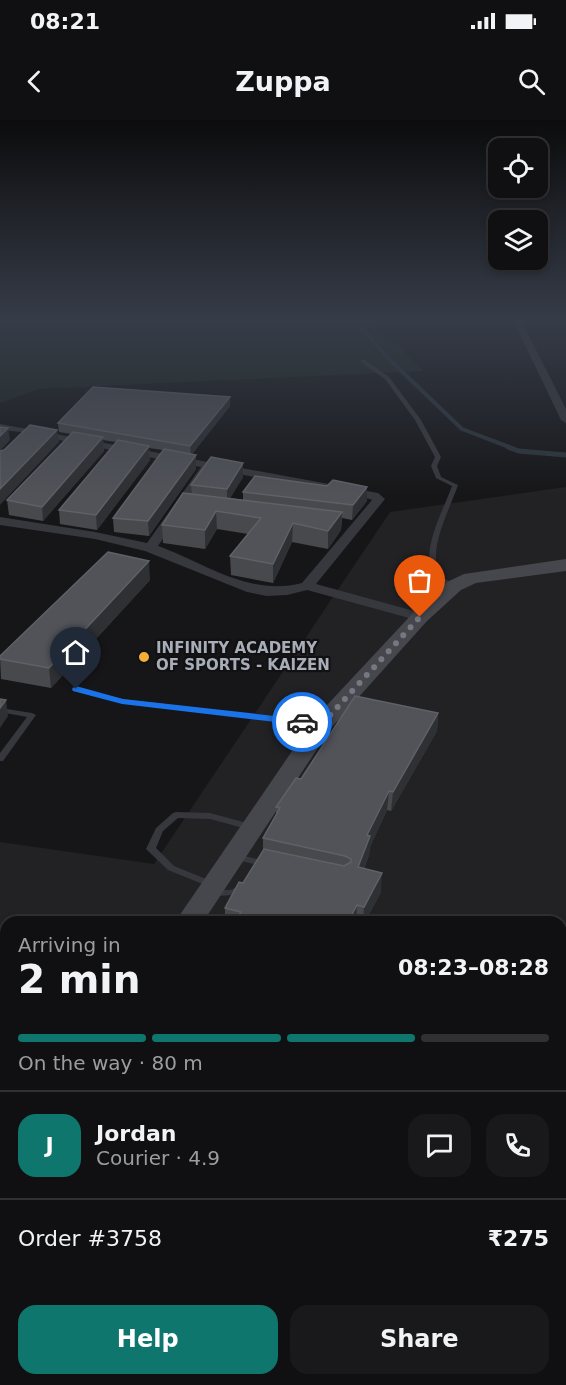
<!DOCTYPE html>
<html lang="en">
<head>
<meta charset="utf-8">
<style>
	body { margin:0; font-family:"DejaVu Sans",sans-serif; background:#19191b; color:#f1f3f6; height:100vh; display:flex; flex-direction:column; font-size:22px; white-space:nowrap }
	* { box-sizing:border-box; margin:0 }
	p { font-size:20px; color:#9c9d9f }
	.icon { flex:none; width:33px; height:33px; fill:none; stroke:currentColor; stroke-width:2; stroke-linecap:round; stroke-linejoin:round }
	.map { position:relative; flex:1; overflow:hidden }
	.sheet { position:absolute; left:0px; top:796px; width:567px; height:470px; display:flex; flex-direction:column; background:#101012; border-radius:18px 18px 0 0; box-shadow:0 3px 9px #0003,0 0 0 2px #303032 }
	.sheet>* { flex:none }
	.fabs { position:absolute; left:488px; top:18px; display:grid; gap:12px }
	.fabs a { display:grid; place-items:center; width:60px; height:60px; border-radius:12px; background:#101012; box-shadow:0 3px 9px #0003,0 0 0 2px #303032; font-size:30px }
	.pin { position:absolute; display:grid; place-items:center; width:51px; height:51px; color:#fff; margin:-62px -26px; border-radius:50% 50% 50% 0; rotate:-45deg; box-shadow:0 0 6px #0007 }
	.pin .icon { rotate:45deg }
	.courier { position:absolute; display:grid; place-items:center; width:60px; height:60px; margin:-30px; border:4px solid #1a73e8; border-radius:50%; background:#fff; color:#222; box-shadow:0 2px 8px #0007 }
	.headline em { font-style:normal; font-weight:700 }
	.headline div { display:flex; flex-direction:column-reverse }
	.headline { display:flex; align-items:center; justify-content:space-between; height:102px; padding:0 18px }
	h1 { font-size:39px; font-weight:700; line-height:45px }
	.bar { display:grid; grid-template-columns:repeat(4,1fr); gap:9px 6px; align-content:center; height:72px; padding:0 18px }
	.bar i { height:8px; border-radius:4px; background:#303032 }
	.bar .on { background:#0f766e }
	.bar p { grid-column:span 4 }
	.line { display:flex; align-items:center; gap:15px; padding:0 18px; border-top:2px solid #303032 }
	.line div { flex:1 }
	.round { display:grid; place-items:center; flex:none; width:63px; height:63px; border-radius:18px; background:#19191b }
	.action { display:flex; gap:12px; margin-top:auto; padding:12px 18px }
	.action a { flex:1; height:69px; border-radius:18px; background:#0f766e; color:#fff; font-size:24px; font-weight:700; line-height:69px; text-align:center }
	.action a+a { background:#19191b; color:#f1f3f6 }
	.status { display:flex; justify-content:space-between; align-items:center; height:42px; padding:0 30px; background:#101012; direction:ltr }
	.status svg { height:16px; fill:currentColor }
	header { display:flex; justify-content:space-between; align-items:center; height:78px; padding:0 18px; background:#101012; font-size:27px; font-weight:700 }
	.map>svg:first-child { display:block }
</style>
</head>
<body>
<div class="status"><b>08:21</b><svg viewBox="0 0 49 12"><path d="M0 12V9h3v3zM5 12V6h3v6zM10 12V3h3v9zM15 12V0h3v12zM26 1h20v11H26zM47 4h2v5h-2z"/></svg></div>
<header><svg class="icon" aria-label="back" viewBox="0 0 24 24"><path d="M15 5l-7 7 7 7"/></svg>Zuppa<svg class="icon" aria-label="search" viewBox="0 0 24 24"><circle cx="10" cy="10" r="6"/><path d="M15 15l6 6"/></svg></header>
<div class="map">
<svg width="566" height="1265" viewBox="0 0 566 1265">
	<rect width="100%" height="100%" fill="#161618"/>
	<!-- built -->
	<path fill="#222225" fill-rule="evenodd" d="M 566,367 L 566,1265 L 0,1265 L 0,722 L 154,744 L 390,392 ZM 6,802 L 561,802 L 561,1260 L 6,1260 Z"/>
	<!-- green -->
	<path fill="#1e261f" d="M 0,200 L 372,200 L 424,251 L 38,269 L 0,283 Z
		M 561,1023 L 566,1025 L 566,1143 L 561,1144 Z"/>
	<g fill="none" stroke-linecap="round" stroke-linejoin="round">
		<!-- stream-far1 -->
		<path stroke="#2c353c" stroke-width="4" d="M 354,200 L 391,241 L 462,309 L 512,328"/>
		<!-- stream -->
		<path stroke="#2c353c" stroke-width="5" d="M 508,327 L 519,331 L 566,335"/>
		<!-- service -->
		<path fill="#37383d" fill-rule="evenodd" d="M 361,240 L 365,240 L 389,257 L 421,300 L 441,337 L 437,346 L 441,357 L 458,365 C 451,387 425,433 441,455 C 444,459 451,462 456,465 L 456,467 C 451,467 448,466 443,463 C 411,445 444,390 452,366 L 436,358 L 431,346 L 435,337 L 415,300 L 385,259 L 361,242 Z
			M 73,567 L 76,567 L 122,579 L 322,602 L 326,604 L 322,606 L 122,583 L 73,571 L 72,569 Z
			M 0,588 L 32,593 L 36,595 L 3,641 L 0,641 L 0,633 L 27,597 L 0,592 Z
			M 176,692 L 210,693 L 254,705 L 255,707 L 251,710 L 210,699 L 178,698 L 163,711 L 156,728 L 174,746 L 216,763 L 218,765 L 216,767 L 210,767 L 168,750 L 146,729 L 156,708 L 173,693 Z
			M 236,734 L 270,742 L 272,744 L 270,746 L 267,747 L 233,739 L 231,737 L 233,735 Z
			M 243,765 L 246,766 L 248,768 L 246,770 C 232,776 224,777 209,774 L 207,772 L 209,770 L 230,770 Z"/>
		<!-- minor -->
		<path fill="#37383d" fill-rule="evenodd" d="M 513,200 L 521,200 L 566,289 L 566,303 L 561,300 Z
			M 0,304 L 378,373 L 385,379 L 316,464 L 425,494 L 427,497 L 420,501 L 307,470 L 287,475 L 267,476 L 247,472 L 145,431 L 95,419 L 0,405 L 0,397 L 95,412 L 147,423 L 201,347 L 38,316 L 33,313 L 0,310 ZM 207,348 L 370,379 L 372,380 L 302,463 C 250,477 205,443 158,426 L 209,350 Z
			M 561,988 L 566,989 L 566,1010 L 561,1009 Z
			M 561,1160 L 566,1160 L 566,1184 L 561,1184 Z
			M 432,1260 L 460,1260 L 460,1265 L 432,1265 Z"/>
		<!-- secondary -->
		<path fill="#45474d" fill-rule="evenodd" d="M 566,439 L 566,451 L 476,463 L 461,470 L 427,501 L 331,608 L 203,802 L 175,802 L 314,599 L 413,493 L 447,462 L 464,454 Z
			M 0,887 L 6,888 L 6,912 L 0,911 Z"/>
	</g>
	<!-- wall -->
	<path fill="#47494d" d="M 230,286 L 192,334 L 196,349 L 149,416 L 114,412 L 113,398 L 163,330 L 149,328 L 150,340 L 97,410 L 60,404 L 59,390 L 116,322 L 103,320 L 104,331 L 43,401 L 9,395 L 7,380 L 72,314 L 59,312 L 58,303 Z
		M 243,357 L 230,378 L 243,380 L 243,372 L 367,381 L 352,400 L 342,398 L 341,410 L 328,429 L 292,422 L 273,463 L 231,455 L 230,436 L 248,414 L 217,409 L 205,429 L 163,423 L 162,405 L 192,374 L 191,365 Z
		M 150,460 L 51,568 L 1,559 L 0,536 Z
		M 438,593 L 437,611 L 391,691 L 387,690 L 370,727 L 369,735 L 364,749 L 381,772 L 365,802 L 225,802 L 225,788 L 243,763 L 263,731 L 263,718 L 276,694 L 276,687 L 301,659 Z"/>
	<!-- shaded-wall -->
	<path fill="#2f3033" d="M 230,277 L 230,286 L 191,335 L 190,326 Z
		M 8,308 L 10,320 L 0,331 L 0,316 Z
		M 57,310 L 59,322 L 0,385 L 0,369 Z
		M 103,317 L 104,331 L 43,401 L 42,387 Z
		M 149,326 L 150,340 L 97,410 L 96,395 Z
		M 196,335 L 196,349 L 149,416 L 148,401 Z
		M 243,343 L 243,357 L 227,384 L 227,369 Z
		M 367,367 L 367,381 L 352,400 L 353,385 Z
		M 216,391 L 217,409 L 205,429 L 205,410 Z
		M 342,392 L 341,410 L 328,429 L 328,411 Z
		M 293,403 L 292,422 L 273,463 L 273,444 Z
		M 149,441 L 150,460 L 51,568 L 49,548 Z
		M 6,580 L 8,596 L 0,608 L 0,588 Z
		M 438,593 L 437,611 L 391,691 L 393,672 Z
		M 389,671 L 387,690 L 370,727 L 369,735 L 357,767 L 358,747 L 367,715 Z
		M 382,753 L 381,772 L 365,802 L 363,802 L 364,787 Z
		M 357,785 L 356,802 L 348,802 Z
		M 5,1134 L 6,1138 L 6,1160 L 0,1178 L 0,1148 Z"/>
	<!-- building -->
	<path fill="#525359" stroke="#5f6168" stroke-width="1.5" d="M 93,267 L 230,277 L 190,326 L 58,303 Z
		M 30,305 L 57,310 L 0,369 L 0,331 L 4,330 Z
		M 0,307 L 8,308 L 0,316 Z
		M 73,312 L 103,317 L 42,387 L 7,380 Z
		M 118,320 L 149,326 L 96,395 L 59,390 Z
		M 164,329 L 196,335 L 148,401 L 113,398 Z
		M 211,337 L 243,343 L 227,369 L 191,365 Z
		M 255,356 L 327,366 L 333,360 L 367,367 L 353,385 L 243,372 Z
		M 183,373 L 342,392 L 328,411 L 293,403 L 273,444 L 230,436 L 261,398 L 216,391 L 205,410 L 162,405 Z
		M 108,432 L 149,441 L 49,548 L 0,539 L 0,536 Z
		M 355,576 L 438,593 L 393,672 L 389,671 L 367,715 L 370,716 L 358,747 L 382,753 L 364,787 L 357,785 L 348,802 L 235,802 L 241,792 L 225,788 L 239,762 L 243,763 L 264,729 L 344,746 L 351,742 L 351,739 L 345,736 L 263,718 L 280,688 L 276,687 L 296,658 L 301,659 Z
		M 0,579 L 6,580 L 0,588 Z
		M 0,1065 L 6,1065 L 6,1134 L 5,1134 L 0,1148 Z
		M 27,1260 L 275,1260 L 274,1265 L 26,1265 Z"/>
	<!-- sky -->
	<linearGradient id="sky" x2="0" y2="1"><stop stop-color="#0c0c0d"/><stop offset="0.53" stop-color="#363c48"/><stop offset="1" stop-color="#363c48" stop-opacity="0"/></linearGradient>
	<rect width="566" height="377" fill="url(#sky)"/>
	<!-- route -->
	<path fill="#1a73e8" d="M 76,566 L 123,579 L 302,599 L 307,602 L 302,605 L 122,584 L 73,571 L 72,569 Z"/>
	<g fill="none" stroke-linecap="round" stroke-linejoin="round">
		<!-- done -->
		<path stroke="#757880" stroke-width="6" stroke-dasharray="0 10.8" d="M 302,602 L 322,604 L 420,497"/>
	</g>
	<!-- markers -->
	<circle fill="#f2b134" stroke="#111113" stroke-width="2" cx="144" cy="537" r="6"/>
	<g text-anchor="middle" stroke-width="4.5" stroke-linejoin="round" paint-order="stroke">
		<!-- poi labels -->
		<g font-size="15" font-weight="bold" fill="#a8adb8" stroke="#111113" text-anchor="start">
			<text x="156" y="533">INFINITY ACADEMY<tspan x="156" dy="17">OF SPORTS - KAIZEN</tspan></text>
		</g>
	</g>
</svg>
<div class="fabs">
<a><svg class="icon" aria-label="locate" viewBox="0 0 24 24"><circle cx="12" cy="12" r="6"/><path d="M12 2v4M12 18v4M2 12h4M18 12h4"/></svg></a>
<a><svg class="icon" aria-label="layers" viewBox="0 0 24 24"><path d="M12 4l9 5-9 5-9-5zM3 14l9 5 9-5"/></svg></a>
</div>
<div class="pin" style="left:420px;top:497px;background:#ea580c"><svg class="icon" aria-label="bag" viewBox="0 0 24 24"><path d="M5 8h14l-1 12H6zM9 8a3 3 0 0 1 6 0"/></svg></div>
<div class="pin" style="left:76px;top:569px;background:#1f2937"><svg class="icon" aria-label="home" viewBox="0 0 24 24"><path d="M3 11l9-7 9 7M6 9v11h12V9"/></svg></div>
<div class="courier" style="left:302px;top:602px"><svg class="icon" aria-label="car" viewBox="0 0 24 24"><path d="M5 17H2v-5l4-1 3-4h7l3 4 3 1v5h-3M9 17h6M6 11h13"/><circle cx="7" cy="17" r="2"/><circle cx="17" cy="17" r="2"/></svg></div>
<section class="sheet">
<div class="headline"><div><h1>2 min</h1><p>Arriving in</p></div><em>08:23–08:28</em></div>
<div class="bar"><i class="on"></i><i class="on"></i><i class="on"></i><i></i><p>On the way · 80 m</p></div>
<div class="line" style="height:108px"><b class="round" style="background:#0f766e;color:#fff">J</b><div><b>Jordan</b><p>Courier · 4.9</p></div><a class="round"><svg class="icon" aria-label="chat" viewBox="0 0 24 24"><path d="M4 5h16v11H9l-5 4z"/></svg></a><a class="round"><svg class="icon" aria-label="phone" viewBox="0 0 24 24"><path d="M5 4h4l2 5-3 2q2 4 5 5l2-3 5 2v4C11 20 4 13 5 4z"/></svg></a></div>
<div class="line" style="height:78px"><div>Order #3758</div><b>₹275</b></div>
<div class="action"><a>Help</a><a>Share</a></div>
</section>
</div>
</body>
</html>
